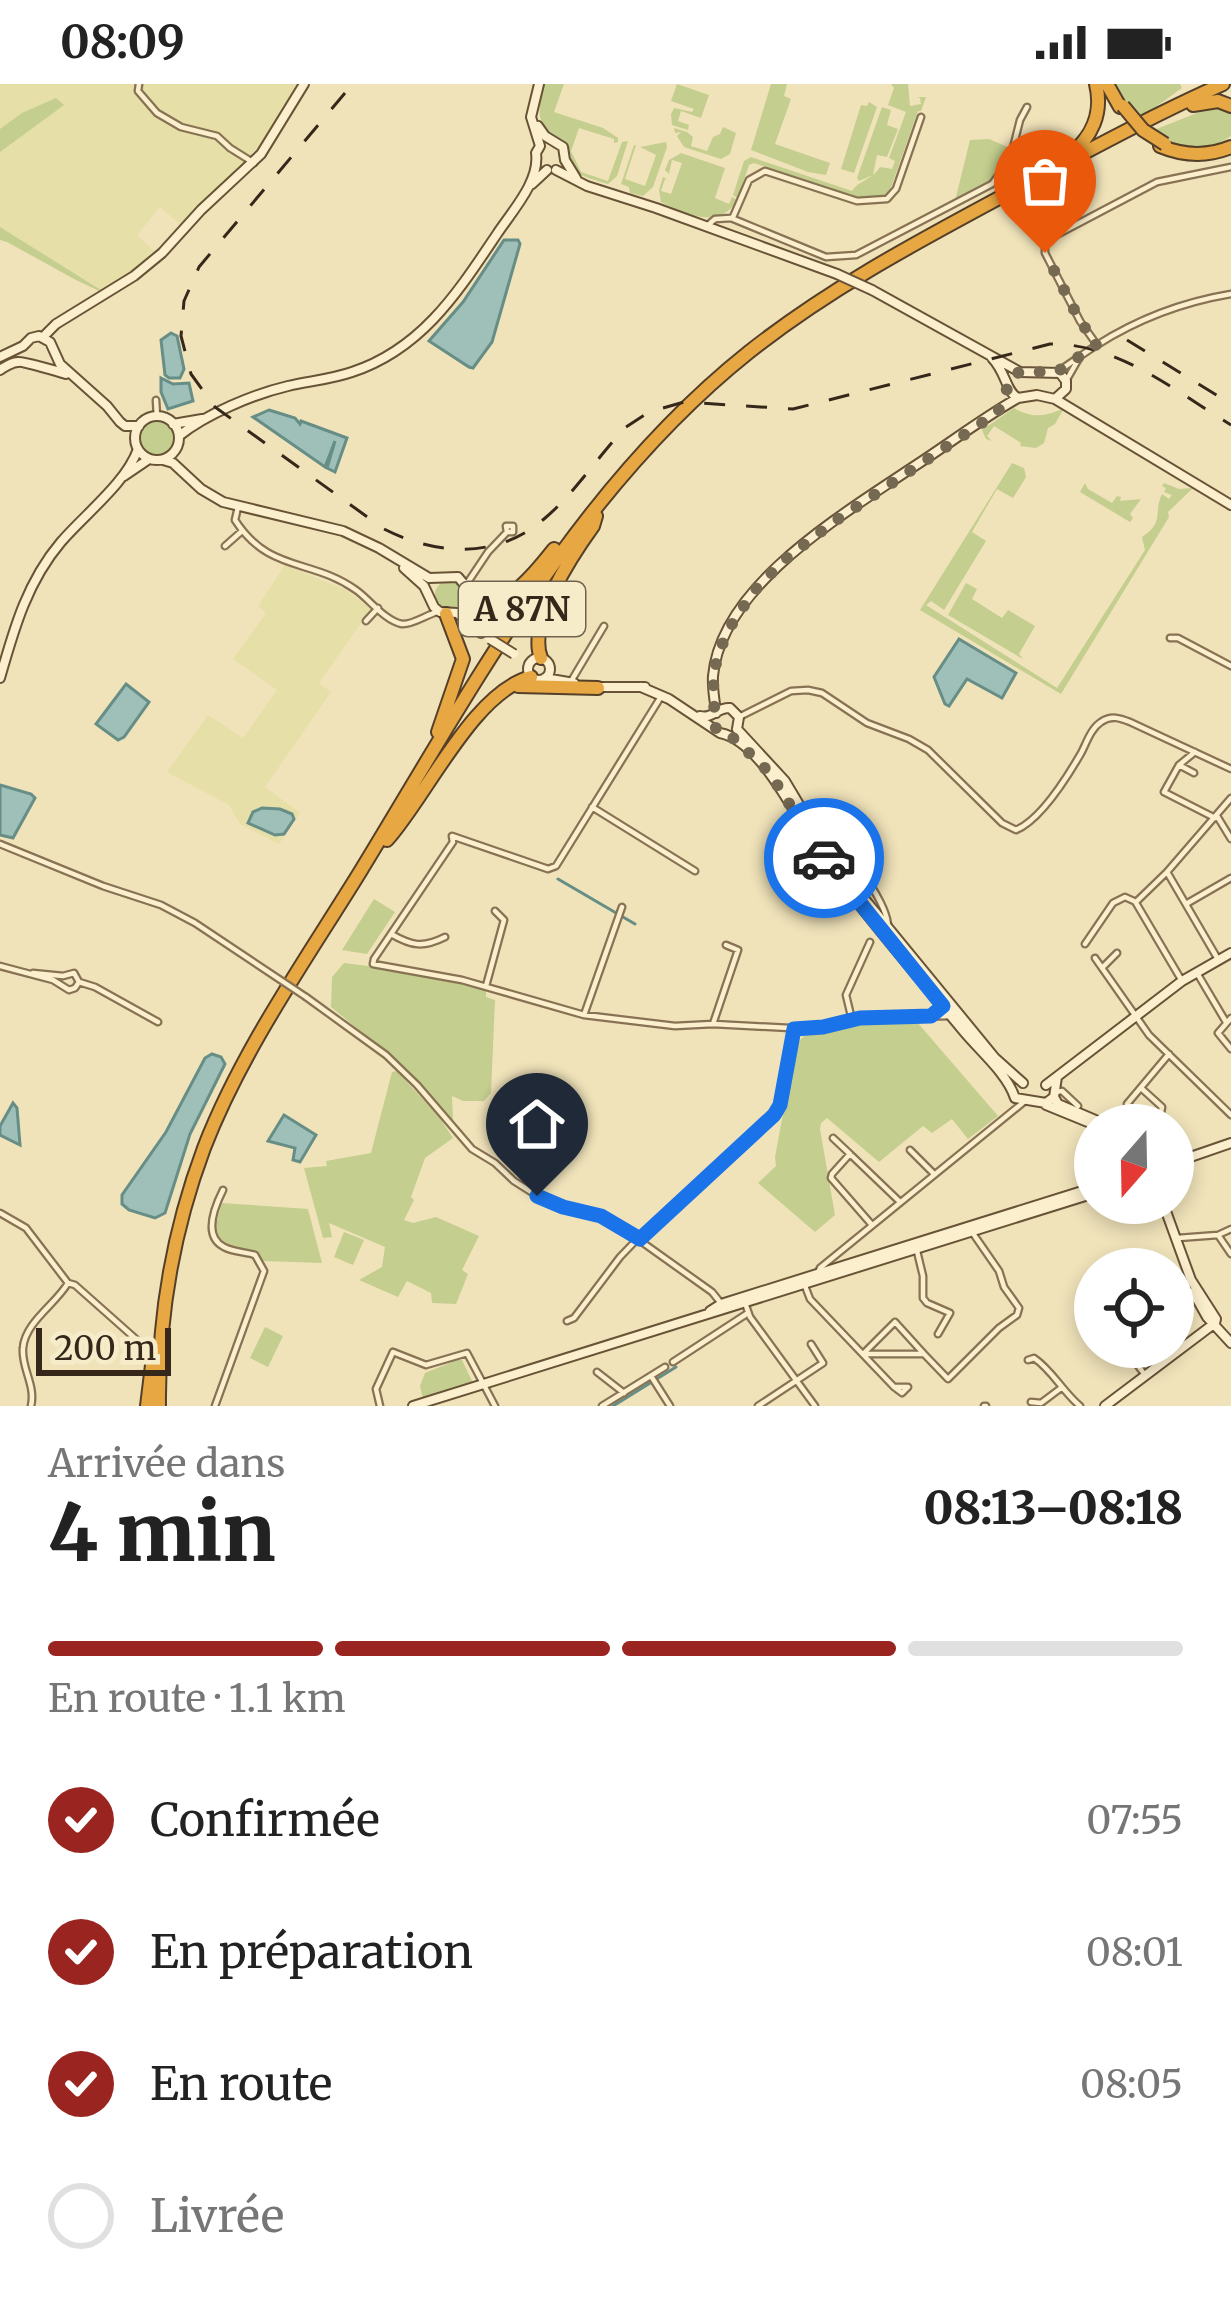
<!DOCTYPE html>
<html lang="fr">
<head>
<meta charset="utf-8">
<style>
	body { margin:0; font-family:Merriweather,serif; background:#f2f2f2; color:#222; height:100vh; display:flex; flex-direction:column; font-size:45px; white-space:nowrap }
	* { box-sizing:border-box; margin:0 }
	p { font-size:39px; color:#767676 }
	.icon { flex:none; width:66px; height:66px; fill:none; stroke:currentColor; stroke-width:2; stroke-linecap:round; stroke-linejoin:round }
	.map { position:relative; height:1322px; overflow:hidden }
	.panel { display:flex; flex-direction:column; background:#fff; flex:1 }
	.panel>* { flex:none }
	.needle { width:78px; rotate:200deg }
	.controls { position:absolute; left:1074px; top:1020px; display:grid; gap:24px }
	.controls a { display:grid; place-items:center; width:120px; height:120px; border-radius:50%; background:#fff; box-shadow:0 6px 18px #0003; font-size:60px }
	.scale { position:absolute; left:36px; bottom:30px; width:135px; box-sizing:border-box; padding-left:12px; border:6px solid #35281a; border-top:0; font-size:33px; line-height:42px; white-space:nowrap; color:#35281a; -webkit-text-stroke:9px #f7ecca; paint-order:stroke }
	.pin { position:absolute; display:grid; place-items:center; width:102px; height:102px; color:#fff; margin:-123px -51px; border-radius:50% 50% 50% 0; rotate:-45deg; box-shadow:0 0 12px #0007 }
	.pin .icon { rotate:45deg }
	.courier { position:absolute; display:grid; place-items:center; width:120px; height:120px; margin:-60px; border:9px solid #1a73e8; border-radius:50%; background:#fff; color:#222; box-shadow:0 3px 15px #0007 }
	.overview em { font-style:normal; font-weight:800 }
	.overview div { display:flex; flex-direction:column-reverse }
	.overview { display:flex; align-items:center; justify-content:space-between; height:204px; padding:0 48px }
	h1 { font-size:78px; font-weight:800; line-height:90px }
	.bar { display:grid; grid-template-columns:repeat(4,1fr); gap:18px 12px; align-content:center; height:144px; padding:0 48px }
	.bar i { height:15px; border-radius:9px; background:#e0e0e0 }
	.bar .selected { background:#9a2520 }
	.bar p { grid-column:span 4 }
	ol { padding:0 48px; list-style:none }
	li { display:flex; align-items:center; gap:36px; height:132px }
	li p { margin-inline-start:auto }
	li .icon { padding:12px; border-radius:50%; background:#9a2520; color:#fff; stroke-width:4 }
	li:last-child { color:#767676 }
	li i { width:66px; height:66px; border:6px solid #e0e0e0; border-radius:50% }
	.status { display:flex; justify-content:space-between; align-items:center; height:84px; padding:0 60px; background:#fff; direction:ltr }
	.status svg { height:33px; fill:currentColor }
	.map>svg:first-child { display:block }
</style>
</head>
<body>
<div class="status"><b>08:09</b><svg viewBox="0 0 49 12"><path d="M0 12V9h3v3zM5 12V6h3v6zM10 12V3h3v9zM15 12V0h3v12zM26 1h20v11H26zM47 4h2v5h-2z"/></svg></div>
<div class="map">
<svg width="1231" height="1322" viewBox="0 0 1231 1322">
	<rect width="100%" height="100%" fill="#f0e3ba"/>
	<!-- farmland -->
	<path fill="#e6dfa7" d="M 0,0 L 299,0 L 268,53 L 181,141 L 160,123 L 137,151 L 157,170 L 107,209 L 0,143 L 0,68 L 63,20 L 0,45 Z
		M 285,481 L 344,505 L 371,525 L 319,599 L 331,608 L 265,703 L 300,729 L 279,760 L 240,740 L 229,721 L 167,688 L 208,631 L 243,654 L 277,606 L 233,575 L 266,529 L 258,522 Z"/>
	<!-- green -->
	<path fill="#c4ce8e" d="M 544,0 L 564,0 L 554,28 L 603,44 L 618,54 L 618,58 L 614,59 L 614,55 L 579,44 L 571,67 L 581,88 L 608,97 L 622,58 L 628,57 L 617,92 L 608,100 C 567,88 581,91 564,58 C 535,41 537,32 544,0 Z
		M 677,0 L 709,11 L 701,34 L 681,27 L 678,37 L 689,41 L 688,46 L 672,41 L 671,30 L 674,24 L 692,28 L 694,25 L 671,17 Z
		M 771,0 L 787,0 L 784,12 L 791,15 L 775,60 L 830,79 L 826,91 L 808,88 L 751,66 Z
		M 891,0 L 908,0 L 910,22 L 921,20 L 920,14 L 917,13 L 926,13 L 921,27 L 918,27 L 889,109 L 873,115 L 856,114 L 754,79 L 749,81 L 738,114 L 733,111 L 744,77 L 751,73 L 852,107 C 859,96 871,97 880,83 L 892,85 L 895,77 L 889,74 L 906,28 L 888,21 L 894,4 Z
		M 1115,0 L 1180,0 L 1182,4 L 1157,22 L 1158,26 L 1137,37 Z
		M 56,14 L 64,21 L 0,68 L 0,45 L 22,29 Z
		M 869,18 L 877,23 L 854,89 L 841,85 L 861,21 L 867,22 Z
		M 1217,21 L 1231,26 L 1231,52 C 1205,70 1175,64 1149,48 Z
		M 882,23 L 891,26 L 887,41 L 898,45 L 887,73 L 877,71 L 873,91 L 859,97 L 857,94 Z
		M 723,43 L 736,49 L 730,70 L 721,75 L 684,63 L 677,52 L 681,48 L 675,49 L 674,44 L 687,48 L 693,53 L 691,62 L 707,67 L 713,53 L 720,50 Z
		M 989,55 L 1010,64 C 1006,94 979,104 955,117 L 970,56 Z
		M 666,58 L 667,63 L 653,103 L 643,112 L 630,109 L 629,103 L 621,100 L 634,61 L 636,61 L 625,95 L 645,102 L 656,71 L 640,63 Z
		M 681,69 L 725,84 L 715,114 L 729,120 L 732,113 L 737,116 C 720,146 686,131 661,118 L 659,106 L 663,93 L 668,96 L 665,95 L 661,107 L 671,110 L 682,79 L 672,76 L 669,90 L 665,86 L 669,76 Z
		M 0,143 L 114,214 L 76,196 L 7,158 L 0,156 Z
		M 1014,324 C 1031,334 1046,333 1064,324 L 1055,340 L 1048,344 L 1044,359 L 1036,364 L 1020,362 L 1021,359 L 994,342 L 987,352 L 992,357 L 986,355 L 982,346 Z
		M139 355a18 18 0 1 1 36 0a18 18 0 1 1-36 0Z
		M 1012,379 L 1024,384 L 1026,393 L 1013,414 L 997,405 L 972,448 L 986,457 L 944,526 L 931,517 L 926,521 L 1057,604 L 1145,466 L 1142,453 C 1165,438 1153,429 1162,410 L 1169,415 L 1172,411 L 1164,408 L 1166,404 L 1162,402 L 1164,399 L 1179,405 L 1193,404 L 1168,428 L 1169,433 L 1061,610 L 920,526 Z
		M 1085,399 L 1088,405 L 1112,419 L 1117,412 L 1121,413 L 1120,417 L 1141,415 L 1130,430 L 1133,434 L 1130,438 L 1080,408 Z
		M435 511a14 14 0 1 1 28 0a14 14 0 1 1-28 0Z
		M 966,499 L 977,505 L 972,515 L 1002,534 L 1008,526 L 1035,542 L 1019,570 L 1023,575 L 948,531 Z
		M 374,815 L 395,828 L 367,870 L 342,866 Z
		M 344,879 L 407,887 L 486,904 L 486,913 L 495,916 L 491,1009 L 484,1017 L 463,1017 L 452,1012 L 453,1037 L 393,974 L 331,923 L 332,893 Z
		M 917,938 L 998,1032 L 968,1055 L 952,1035 L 932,1049 L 923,1042 L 879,1078 L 827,1034 L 821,1039 L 820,1045 L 835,1131 L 815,1148 L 758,1099 L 776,1082 L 775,1073 L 796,960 L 806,950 L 843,943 L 864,939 Z
		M 397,987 L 439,1033 L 453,1054 L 425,1074 L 411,1113 L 414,1116 L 404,1136 L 413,1139 L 436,1133 L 479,1152 L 462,1186 L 468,1190 L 456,1220 L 432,1219 L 431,1209 L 407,1197 L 398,1213 L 359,1196 L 382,1183 L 385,1163 L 329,1139 L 332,1153 L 323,1154 L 304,1084 L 327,1082 L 326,1077 L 371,1069 L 392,988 Z
		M 222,1119 L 308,1125 L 322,1179 L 263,1177 C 249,1163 230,1167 216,1152 L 216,1140 Z
		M 344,1148 L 364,1156 L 353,1181 L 334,1173 Z
		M 265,1243 L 283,1252 L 268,1283 L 250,1274 Z
		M 457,1276 L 462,1276 L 473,1299 L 423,1315 L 420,1302 L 425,1289 Z"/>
	<!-- water -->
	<path fill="#9fc0b8" stroke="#668e86" stroke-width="3" d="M 504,156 L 518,156 L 520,160 L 492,258 L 473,284 L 469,283 L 429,257 L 463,218 Z
		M 171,249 L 177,252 L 184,285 L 180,294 L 169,294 L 165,291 L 161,256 Z
		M 161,294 L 173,300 L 189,299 L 193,317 L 168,325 L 161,308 Z
		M 269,326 L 295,334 L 300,340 L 301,337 L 347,354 L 335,388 L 327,384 L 335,357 L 325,383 L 253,333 Z
		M 959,555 L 1016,589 L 1002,614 L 967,595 L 949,622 L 945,620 L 934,593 Z
		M 126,600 L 149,618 L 124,653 L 118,656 L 96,640 Z
		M 0,701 L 31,710 L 35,714 L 13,754 L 0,751 Z
		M 262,724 L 280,725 L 292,730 L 294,735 L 284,750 L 275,751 L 248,739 L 253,728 Z
		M 212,970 L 221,973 L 225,980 L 190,1050 L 165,1129 L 155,1134 L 129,1126 L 122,1120 L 122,1111 L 166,1048 L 205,974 Z
		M 13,1019 L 17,1024 L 20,1061 L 0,1051 L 0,1042 Z
		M 284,1031 L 316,1051 L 300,1078 L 293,1076 L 295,1064 L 268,1057 Z"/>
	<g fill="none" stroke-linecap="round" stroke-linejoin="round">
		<!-- stream -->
		<path stroke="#668e86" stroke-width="3" d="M 558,795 L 635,840
			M 613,1322 L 676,1283"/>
		<defs>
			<path id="street" d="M 139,0 L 138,7 L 157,29 L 181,43 L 217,52 L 230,64 L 254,79
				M 733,133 L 749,96 L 765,87 L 857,117 L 887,115 L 896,105 L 921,33
				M 707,142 L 715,135 L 731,134 L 826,173 L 856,171 L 992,100 L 1010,76 L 1020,36 L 1027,23
				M 1097,261 L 1080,237 L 1045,169 L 1045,157 L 1157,98 L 1231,83
				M 1057,288 C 1071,279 1084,269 1097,261 C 1138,235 1183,218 1231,210
				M 1066,297 L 1078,276
				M 156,316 L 157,333
				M 238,423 L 235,436 C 269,489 311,474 356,506 C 369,515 385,537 402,540 C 412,541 426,531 437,528
				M 225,462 L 242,447
				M 466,501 L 488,468 L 507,448 L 506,442 L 513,442 L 513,448 L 507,448
				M 366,537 L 378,524
				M 1170,554 L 1178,554 L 1231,582
				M 570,599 L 604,542
				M 662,611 L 556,782 L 548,785 L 452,752 L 453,758 L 374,875 L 373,880 L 462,896 L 584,931 L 675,942 L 713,940 L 809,945 L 859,934 L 951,932
				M 739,633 L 791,607 L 808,606 L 822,609 L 867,639 L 909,655 L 928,666 L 1002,739 L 1016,746 C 1040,736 1066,695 1080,671 C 1086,661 1090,645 1101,638 C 1111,631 1120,634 1130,638 L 1231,685
				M 1195,668 L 1179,681 L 1164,708 L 1215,734
				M 1179,681 L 1194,689
				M 592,723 L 695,787
				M 1217,732 L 1231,755
				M 816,748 C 819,749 830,754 833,756 C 852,770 889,822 888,844
				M 0,760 L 103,802 L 161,821 L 195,839 L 279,895
				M 1167,788 L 1219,877
				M 1136,818 L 1167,788 L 1231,714
				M 1136,819 L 1182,897
				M 1186,820 L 1231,794
				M 391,850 C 412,862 423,864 445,853
				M 1085,860 L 1113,819 L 1125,813 L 1136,818
				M 1095,874 L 1149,951 L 1231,1031
				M 0,882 L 53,896 L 69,906 L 75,904 L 79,898
				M 1102,884 L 1117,869
				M 33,889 L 63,892 L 74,889 L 79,898 L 95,903 L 158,938
				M 1197,889 L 1226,938
				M 486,902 L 504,836 L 495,827
				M 306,913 L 386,971 L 417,1001 L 472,1065 L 495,1079 L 514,1097 L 544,1116 L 601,1132 L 618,1141 L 712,1208 L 720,1218
				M 584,931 L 622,823
				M 1231,934 L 1218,949 L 1231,965
				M 852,936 L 846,911 L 870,858
				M 713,940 L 738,866 L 726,861
				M 1141,1004 L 1162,1023 L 1161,1029 L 1153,1039
				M 1055,1008 L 1062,1007 L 1078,1022
				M 1151,1041 L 1127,1020 L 1169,970
				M 833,1054 L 850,1070
				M 1173,1059 L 1176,1062
				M 910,1066 L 933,1089
				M 0,1129 L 26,1144 L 68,1199 L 75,1201 L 137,1256 L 137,1260
				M 872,1141 L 831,1094 L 832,1090 L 850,1070 L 899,1117
				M 1218,1151 L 1231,1170
				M 1178,1154 L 1218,1151 L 1231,1145
				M 916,1163 L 923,1192 L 923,1214 L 927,1219 L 950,1229 L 938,1250
				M 818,1189 L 820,1184 L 1025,1017
				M 805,1202 L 810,1215 L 894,1303 L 902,1309 L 908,1303 L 894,1303
				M 1085,1210 L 1095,1224
				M 745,1219 L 750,1233 L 815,1322
				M 1095,1231 L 1092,1237 L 1095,1241
				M 567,1237 L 574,1234 L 620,1173 L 647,1145 L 777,1028 L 781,1017 L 794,945
				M 1124,1263 L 1145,1291
				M 863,1270 L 924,1270 L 948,1295 L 999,1244 L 1017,1231 L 1019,1224 L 1004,1203 L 999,1187 L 972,1148
				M 863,1270 L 895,1238 L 924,1270
				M 1028,1276 L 1034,1274 C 1052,1286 1063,1308 1080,1322
				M 673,1278 L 748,1229
				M 597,1288 L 624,1309
				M 651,1292 L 670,1322
				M 1031,1318 L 1041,1319 L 1061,1304
				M 31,1322 C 36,1301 21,1284 23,1264 C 25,1238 56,1220 68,1199
				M 215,1322 L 264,1187 L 255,1171 C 246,1168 233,1168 224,1163 C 202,1152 215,1122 223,1106
				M 380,1322 L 376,1305 L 393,1268 L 426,1281 L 467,1269 L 495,1322
				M 602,1322 L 665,1283
				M 758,1322 L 823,1279 L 811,1260
				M 984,1322 L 986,1322"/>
			<path id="secondary" d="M 538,42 L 545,52 L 563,63 L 565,76 L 576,94
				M 556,86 L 587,102 L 656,124 L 837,190
				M 532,100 L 547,86
				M 872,206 L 1020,288 L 1060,289 L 1066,297 L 1066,305 L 1055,315 L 1037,311 L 1018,314 C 1006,308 1006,288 992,274
				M 43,253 L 56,240 L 134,192 L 162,169 L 201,126 L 261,70 L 304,0
				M 0,273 L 23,262 L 31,254 L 39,252 L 50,258 L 60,280 L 107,322 L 120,338 L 125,342 L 139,342
				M 0,286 C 4,283 13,278 18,278 C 22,277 60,288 66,290
				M 1055,315 L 1231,421
				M135 354a22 22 0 1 1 44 0a22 22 0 1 1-44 0Z
				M 173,340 L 202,335
				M 179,352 C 206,330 254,310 288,302 C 310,297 332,295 352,288 C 422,265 458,208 497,150 C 513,126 540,97 536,69 L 540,62 L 531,33 L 539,0
				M 163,376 L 173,379 L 201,405 L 223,418 L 343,447 L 379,464 L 429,494 L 458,493 L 469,506 L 467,527 L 481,549
				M 124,392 L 149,375
				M 404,484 L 424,502 L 434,523 L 440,528 L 457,529 L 474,543
				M528 585a11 11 0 1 1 22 0a11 11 0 1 1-22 0Z
				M 0,594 C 14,545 27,498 61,458 C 85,430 126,399 138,365
				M 545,594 L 574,599
				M 594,603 L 645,603
				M 641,603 L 669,615 L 720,649 C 763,657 800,742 824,775 C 868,835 918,892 965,949 C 982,969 1007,990 1015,1014 L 1046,1019 L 1054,1013
				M 716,629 C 715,617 712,604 713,592 C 721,502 842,431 910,385 C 946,362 981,335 1018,314
				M 700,632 C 713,635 717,623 730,624 L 739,633 L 737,645
				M 737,645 L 785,697 L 831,774 L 995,974 L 1023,999
				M 1057,993 L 1054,1013 L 1058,1020 L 1107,1041
				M 1046,1001 L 1182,897 L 1231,869
				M 1046,1021 L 1095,1041
				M 1173,1079 L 1231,1059
				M 1163,1119 L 1191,1196 L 1216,1235 L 1215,1239
				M 1193,1208 L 1207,1233 L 1231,1259
				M 710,1227 L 721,1220 L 1095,1103
				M 413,1322 L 1095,1109
				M 1105,1322 L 1215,1239"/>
			<path id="highway" d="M 1107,0 L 1120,23
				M 1193,21 L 1218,17 L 1231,22
				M 1160,62 C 1184,72 1207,73 1231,63
				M 1068,72 C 1092,54 1103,29 1096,0
				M 469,511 C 501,536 536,487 554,465
				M 541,574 C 527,539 572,471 593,442 L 596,432
				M 518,602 L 598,604
				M 438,648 L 463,575 L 446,530
				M 387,756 C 426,713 473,608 531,593
				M 147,1322 L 153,1273
				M 159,1322 C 158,1234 173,1147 204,1064 C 242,966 305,877 360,788 C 473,603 577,405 749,268 C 831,203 921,156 1012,107 C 1082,70 1151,32 1223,0"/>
		</defs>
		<!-- street casing -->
		<use href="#street" stroke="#887254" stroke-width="9"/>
		<!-- secondary casing -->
		<use href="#secondary" stroke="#695337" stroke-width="12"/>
		<!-- highway casing -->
		<use href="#highway" stroke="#543f29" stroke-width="16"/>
		<!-- street -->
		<use href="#street" stroke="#fbefcd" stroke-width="4.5"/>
		<!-- secondary -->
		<use href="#secondary" stroke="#fbefcd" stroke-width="8"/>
		<!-- highway -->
		<use href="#highway" stroke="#e7a743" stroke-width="12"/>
		<!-- rail -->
		<path stroke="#35281a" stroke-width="3" stroke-dasharray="21 21" stroke-linecap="butt" d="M 345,9 L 199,183 L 184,217 L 181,252 L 191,290 L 215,323 L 384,445 C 435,471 497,476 544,435 C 575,409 598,372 626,343 L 649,328 L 684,318 L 793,325 L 1050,260 C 1118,259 1175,307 1231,341
			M 1127,256 L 1231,320"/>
		<defs>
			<path id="street-bridge" d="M 279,895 L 306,913"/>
			<path id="secondary-bridge" d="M 837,190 L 872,206
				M 490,555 L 514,570"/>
			<path id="highway-bridge" d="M 1123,22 L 1143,46 L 1165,60"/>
		</defs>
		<!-- street-bridge casing -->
		<use href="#street-bridge" stroke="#887254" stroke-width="9" stroke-linecap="butt"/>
		<!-- secondary-bridge casing -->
		<use href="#secondary-bridge" stroke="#695337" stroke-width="12" stroke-linecap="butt"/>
		<!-- highway-bridge casing -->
		<use href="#highway-bridge" stroke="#543f29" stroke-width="16" stroke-linecap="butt"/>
		<!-- street-bridge -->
		<use href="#street-bridge" stroke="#fbefcd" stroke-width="4.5"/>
		<!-- secondary-bridge -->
		<use href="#secondary-bridge" stroke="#fbefcd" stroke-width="8"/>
		<!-- highway-bridge -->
		<use href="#highway-bridge" stroke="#e7a743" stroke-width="12"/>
	</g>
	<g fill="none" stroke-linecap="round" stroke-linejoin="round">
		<!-- done -->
		<path stroke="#766952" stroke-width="12" stroke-dasharray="0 21.6" d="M 824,774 L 769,688 L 729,650 L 720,649 L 715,643 L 713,592 L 719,567 L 734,536 L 758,502 L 789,472 L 835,437 L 998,328 L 1012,292 L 1020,288 L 1057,288 L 1097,260 L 1080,237 L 1045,169"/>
		<!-- route -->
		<path stroke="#1a73e8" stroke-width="15" d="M 537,1112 L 563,1123 L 601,1132 L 640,1155 L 774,1031 L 780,1021 L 794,945 L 823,943 L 860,934 L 931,932 L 943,922 L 824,774"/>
	</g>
	<g text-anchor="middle" stroke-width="12" stroke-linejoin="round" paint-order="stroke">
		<!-- shield labels -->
		<rect fill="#f7ecca" stroke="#6f634f" stroke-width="3" x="459" y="498" width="126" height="54" rx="9"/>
		<g font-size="33" font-weight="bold" fill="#35281a">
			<text x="522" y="537">A 87N</text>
		</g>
	</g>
</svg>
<div class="controls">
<a><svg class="needle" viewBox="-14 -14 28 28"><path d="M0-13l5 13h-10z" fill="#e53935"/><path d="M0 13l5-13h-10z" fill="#767676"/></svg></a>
<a><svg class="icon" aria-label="locate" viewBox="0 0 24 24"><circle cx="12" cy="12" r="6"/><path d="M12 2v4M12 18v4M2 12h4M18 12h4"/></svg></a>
</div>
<div class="scale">200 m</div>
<div class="pin" style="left:1045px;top:169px;background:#ea580c"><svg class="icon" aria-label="bag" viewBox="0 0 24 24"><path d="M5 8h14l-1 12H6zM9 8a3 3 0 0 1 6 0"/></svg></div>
<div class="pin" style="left:537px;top:1112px;background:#1f2937"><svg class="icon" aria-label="home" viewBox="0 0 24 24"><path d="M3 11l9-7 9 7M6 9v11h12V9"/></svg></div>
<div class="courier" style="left:824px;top:774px"><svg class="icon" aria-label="car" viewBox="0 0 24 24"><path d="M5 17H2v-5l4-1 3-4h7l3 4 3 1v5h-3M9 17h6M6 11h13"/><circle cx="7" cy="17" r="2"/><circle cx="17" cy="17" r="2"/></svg></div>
</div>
<section class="panel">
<div class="overview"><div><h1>4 min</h1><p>Arrivée dans</p></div><em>08:13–08:18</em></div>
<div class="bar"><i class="selected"></i><i class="selected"></i><i class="selected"></i><i></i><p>En route · 1.1 km</p></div>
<ol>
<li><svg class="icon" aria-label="check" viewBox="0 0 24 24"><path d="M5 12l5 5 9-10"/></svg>Confirmée<p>07:55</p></li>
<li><svg class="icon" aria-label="check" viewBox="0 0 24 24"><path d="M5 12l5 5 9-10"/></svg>En préparation<p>08:01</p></li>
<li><svg class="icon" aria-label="check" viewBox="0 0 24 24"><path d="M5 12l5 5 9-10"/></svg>En route<p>08:05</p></li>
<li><i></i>Livrée</li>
</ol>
</section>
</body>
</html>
